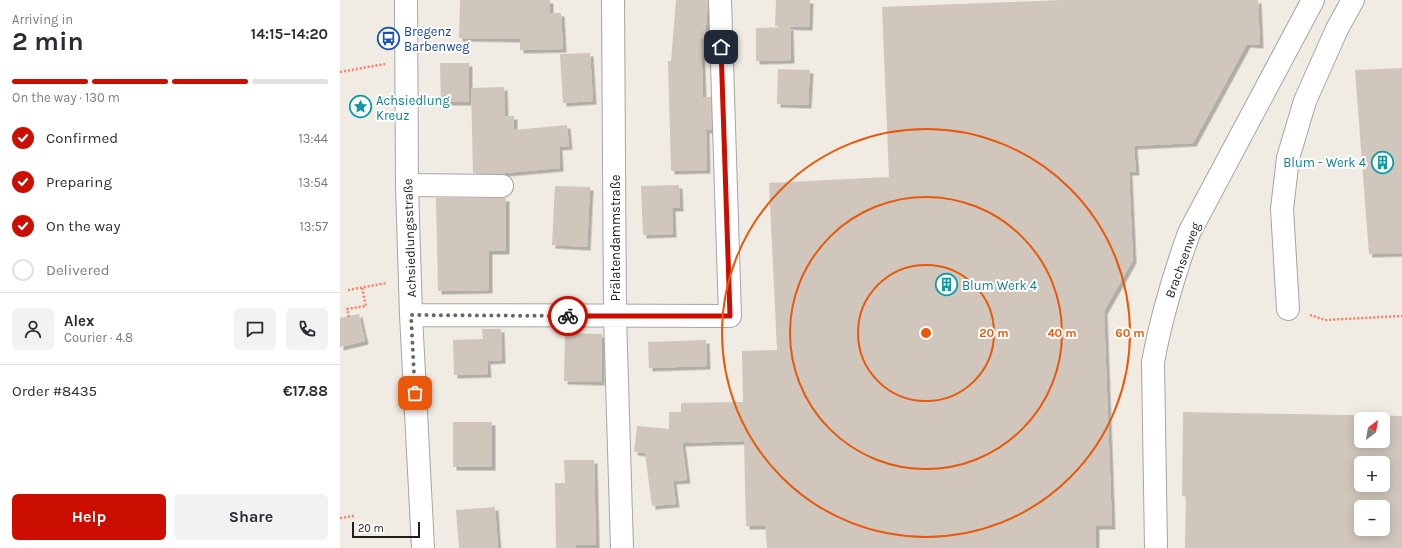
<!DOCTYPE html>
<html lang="en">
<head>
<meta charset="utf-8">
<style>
	body { margin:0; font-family:Karla,sans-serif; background:#f2f2f3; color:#2b2b33; height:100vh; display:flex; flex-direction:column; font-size:15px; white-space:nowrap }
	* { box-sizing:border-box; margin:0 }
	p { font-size:13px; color:#7c7c81 }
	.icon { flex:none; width:22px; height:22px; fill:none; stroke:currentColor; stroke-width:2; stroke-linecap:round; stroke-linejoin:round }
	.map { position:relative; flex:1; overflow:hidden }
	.sheet { display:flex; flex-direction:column; background:#fff; width:340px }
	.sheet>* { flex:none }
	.needle { width:26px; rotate:31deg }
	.controls { position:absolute; left:1014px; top:412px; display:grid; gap:8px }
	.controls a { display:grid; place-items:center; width:36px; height:36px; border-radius:6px; background:#fff; box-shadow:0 2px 10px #0003; font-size:20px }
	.scale { position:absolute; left:12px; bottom:10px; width:68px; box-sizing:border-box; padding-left:4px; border:2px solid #1e1e1e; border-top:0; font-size:11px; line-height:14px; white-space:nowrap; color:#1e1e1e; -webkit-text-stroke:3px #fff; paint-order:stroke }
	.pin { position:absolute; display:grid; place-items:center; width:34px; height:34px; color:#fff; margin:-17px; border-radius:8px; box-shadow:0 2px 6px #0006 }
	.courier { position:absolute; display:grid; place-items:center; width:40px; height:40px; margin:-20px; border:3px solid #cb0e00; border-radius:50%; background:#fff; color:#222; box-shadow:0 1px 5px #0007 }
	.overview em { font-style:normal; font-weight:700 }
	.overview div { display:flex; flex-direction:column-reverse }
	.overview { display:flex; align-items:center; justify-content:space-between; height:68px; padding:0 12px }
	h1 { font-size:26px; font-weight:700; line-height:30px }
	.bar { display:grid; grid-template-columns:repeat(4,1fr); gap:6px 4px; align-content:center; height:48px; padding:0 12px }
	.bar i { height:5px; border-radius:3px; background:#e1e1e2 }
	.bar .on { background:#cb0e00 }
	.bar p { grid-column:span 4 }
	.line { display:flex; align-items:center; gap:10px; padding:0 12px; border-top:1px solid #e1e1e2 }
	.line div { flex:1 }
	.round { display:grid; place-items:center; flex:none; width:42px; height:42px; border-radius:6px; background:#f2f2f3 }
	ol { padding:0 12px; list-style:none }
	li { display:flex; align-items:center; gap:12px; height:44px }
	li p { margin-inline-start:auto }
	li .icon { padding:4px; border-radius:50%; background:#cb0e00; color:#fff; stroke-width:4 }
	li:last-child { color:#7c7c81 }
	li i { width:22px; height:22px; border:2px solid #e1e1e2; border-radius:50% }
	.cta { display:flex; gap:8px; margin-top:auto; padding:8px 12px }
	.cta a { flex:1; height:46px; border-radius:6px; background:#cb0e00; color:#fff; font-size:16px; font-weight:700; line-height:46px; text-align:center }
	.cta a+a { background:#f2f2f3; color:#2b2b33 }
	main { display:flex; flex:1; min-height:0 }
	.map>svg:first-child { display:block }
</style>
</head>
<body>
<main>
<section class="sheet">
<div class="overview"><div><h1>2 min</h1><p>Arriving in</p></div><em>14:15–14:20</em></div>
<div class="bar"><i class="on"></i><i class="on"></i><i class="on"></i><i></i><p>On the way · 130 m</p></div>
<ol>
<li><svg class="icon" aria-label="check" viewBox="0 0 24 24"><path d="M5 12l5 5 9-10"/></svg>Confirmed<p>13:44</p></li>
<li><svg class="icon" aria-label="check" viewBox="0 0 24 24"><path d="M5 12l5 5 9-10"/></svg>Preparing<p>13:54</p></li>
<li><svg class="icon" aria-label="check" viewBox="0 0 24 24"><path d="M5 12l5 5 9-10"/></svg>On the way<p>13:57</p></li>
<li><i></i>Delivered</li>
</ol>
<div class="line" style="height:72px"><a class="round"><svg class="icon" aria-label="person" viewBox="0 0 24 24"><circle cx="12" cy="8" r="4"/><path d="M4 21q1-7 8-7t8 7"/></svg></a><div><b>Alex</b><p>Courier · 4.8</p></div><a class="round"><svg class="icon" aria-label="chat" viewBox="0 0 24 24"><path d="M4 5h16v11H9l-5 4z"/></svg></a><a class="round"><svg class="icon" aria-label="phone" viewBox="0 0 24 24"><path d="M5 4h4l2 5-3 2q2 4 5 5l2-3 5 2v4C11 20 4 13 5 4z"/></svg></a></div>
<div class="line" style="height:52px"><div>Order #8435</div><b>€17.88</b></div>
<div class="cta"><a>Help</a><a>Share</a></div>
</section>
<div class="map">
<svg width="1062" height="548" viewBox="0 0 1062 548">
	<defs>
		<filter id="shadow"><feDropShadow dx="3.5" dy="3.5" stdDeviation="0" flood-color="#0004"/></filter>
	</defs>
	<rect width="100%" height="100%" fill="#f0ece3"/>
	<!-- building -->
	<path fill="#d0c6bb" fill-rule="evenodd" filter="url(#shadow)" d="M 120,0 L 210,0 L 210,13 L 221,13 L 223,49 L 180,50 L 180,39 L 119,38 Z
		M 336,0 L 368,0 L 365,39 L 361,39 L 363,97 L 371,97 L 372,130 L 366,130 L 367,170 L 331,171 L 328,61 L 331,61 Z
		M 436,0 L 470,0 L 469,27 L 435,26 Z
		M 723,0 L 918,0 L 920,45 L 907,44 L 853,143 L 794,146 L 796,172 L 789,172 L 793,260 L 764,311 L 772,526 L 756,526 L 756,548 L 427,548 L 425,526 L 406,526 L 404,441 L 342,443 L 347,480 L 333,481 L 336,504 L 312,506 L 305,453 L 294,452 L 297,426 L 329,429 L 329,412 L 341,412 L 341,403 L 403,402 L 402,351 L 437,350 L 429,183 L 549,177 L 542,7 Z
		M 450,27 L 451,60 L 416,61 L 416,28 Z
		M 250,53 L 253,101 L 223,103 L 220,54 Z
		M 100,63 L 129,63 L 129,102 L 101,102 Z
		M 1062,68 L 1062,253 L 1029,254 L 1015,70 Z
		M 438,69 L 470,70 L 468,105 L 437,104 Z
		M 164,87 L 165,116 L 174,116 L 174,130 L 227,125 L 229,146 L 219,147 L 220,168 L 165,173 L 165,174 L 133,173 L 131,88 Z
		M 339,185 L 340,208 L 332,208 L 333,234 L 303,235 L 301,186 Z
		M 215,186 L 250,187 L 247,247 L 212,245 Z
		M 96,198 L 166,198 L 166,251 L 149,251 L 149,290 L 98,291 Z
		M 19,314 L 25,341 L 0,347 L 0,318 Z
		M 142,329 L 161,329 L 162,360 L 147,361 L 148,374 L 114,375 L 113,340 L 143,339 Z
		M 225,333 L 262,334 L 261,382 L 224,381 Z
		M 366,340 L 367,366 L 309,368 L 308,342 Z
		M 843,412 L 1062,416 L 1062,548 L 845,548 L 846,496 L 842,496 ZM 1021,419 L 1043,419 L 1043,441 L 1021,441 ZM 1021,463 L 1043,463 L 1043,485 L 1021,485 ZM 1021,507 L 1043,507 L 1043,529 L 1021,529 Z
		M 113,422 L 152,422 L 152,467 L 113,467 Z
		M 224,460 L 254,460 L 256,545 L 235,545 L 236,548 L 216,548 L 215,483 L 225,483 Z
		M 155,507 L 158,548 L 119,548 L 116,510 Z"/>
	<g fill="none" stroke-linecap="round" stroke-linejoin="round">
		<defs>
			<path id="minor" d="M 66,0 L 67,185 L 71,315 L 83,548
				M 273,0 L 275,316 L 282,548
				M 67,185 L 162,186
				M 948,309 L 942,209 L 948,158 L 965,101 L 997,29 L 1013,0
				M 71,315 L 390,316 L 380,0
				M 816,548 L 813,362 C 821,318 834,275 849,233 L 973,0"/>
		</defs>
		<!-- minor casing -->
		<use href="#minor" stroke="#a5a5a5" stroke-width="24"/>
		<!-- path -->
		<path stroke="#ff7f64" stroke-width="2.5" stroke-dasharray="2 2" stroke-linecap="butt" d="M 0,72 L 45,64
			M 8,290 L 47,283
			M 970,315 L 985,320 L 1062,316
			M 9,317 L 7,309 L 26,306 L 22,288
			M 0,518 L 14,516"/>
		<!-- minor -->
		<use href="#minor" stroke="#fff" stroke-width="22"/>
	</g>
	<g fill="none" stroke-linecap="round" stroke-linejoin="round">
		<!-- done -->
		<path stroke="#686663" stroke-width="4" stroke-dasharray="0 7.2" d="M 75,393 L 71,315 L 228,316"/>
		<!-- route -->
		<path stroke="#cb0e00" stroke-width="5" d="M 228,316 L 390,316 L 381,47"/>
	</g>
	<!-- distance rings -->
	<g fill="none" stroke="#e8590c" stroke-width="2">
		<circle cx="586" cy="333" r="68"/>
		<circle cx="586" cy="333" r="136"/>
		<circle cx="586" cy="333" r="204"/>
	</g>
	<!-- icons -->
	<defs>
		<symbol id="bus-ring" viewBox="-11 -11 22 22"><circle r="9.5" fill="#fff" stroke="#1a4fb4" stroke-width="1.5"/><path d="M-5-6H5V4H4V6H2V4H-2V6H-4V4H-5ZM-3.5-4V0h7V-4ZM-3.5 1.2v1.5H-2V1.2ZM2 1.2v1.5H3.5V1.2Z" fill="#1a4fb4"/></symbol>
		<symbol id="sight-ring" viewBox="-11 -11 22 22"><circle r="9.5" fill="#fff" stroke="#0f9aa8" stroke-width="1.5"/><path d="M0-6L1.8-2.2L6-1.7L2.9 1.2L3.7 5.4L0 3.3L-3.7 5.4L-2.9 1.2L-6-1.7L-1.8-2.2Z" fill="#0f9aa8"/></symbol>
		<symbol id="building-ring" viewBox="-11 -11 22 22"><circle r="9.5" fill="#fff" stroke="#0f9aa8" stroke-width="1.5"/><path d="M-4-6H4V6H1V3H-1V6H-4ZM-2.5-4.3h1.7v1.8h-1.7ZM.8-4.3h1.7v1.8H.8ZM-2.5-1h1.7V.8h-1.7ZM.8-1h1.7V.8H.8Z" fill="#0f9aa8"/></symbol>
	</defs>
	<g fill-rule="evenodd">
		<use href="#bus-ring" x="36" y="26" width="25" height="25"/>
		<use href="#sight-ring" x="8" y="94" width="25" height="25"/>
		<use href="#building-ring" x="1030" y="150" width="25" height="25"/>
		<use href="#building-ring" x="594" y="272" width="25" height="25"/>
	</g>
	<g text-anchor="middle" stroke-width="4" stroke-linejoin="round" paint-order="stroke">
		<!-- transit labels -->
		<g font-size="13" fill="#164399" stroke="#fff" text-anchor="start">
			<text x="64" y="36">Bregenz<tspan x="64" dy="15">Barbenweg</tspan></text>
		</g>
		<!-- culture labels -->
		<g font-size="13" fill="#0d838f" stroke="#fff" text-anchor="start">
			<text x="36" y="105">Achsiedlung<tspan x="36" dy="15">Kreuz</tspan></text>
			<text x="1026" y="167" text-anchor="end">Blum - Werk 4</text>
			<text x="622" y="290">Blum Werk 4</text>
		</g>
		<!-- street labels -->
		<g font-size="13" fill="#1e1e1e" stroke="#fff">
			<text transform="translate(69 238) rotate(-92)" y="5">Achsiedlungsstraße</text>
			<text transform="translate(275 238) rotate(-90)" y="5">Prälatendammstraße</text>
			<text transform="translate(842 260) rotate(-70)" y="5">Brachsenweg</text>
		</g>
	</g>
	<circle cx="586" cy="333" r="6" fill="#e8590c" stroke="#fff" stroke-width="2"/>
	<g font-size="12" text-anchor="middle" font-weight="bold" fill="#e8590c" stroke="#fff" stroke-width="4" stroke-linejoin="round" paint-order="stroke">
		<text x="654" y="337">20 m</text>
		<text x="722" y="337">40 m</text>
		<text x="790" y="337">60 m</text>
	</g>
</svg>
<div class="controls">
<a><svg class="needle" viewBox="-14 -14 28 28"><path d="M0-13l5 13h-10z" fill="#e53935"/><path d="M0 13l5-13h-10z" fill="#7c7c81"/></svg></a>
<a>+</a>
<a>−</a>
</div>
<div class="scale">20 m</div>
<div class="pin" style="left:75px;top:393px;background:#ea580c"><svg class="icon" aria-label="bag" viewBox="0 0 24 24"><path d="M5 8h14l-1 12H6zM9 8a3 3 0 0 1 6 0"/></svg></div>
<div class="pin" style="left:381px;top:47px;background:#1f2937"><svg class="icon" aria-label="home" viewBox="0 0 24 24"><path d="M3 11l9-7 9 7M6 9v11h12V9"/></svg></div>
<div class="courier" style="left:228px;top:316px"><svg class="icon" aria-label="bike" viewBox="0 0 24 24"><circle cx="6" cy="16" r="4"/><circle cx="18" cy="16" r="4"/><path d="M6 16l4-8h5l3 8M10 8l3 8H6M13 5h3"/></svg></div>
</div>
</main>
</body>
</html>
